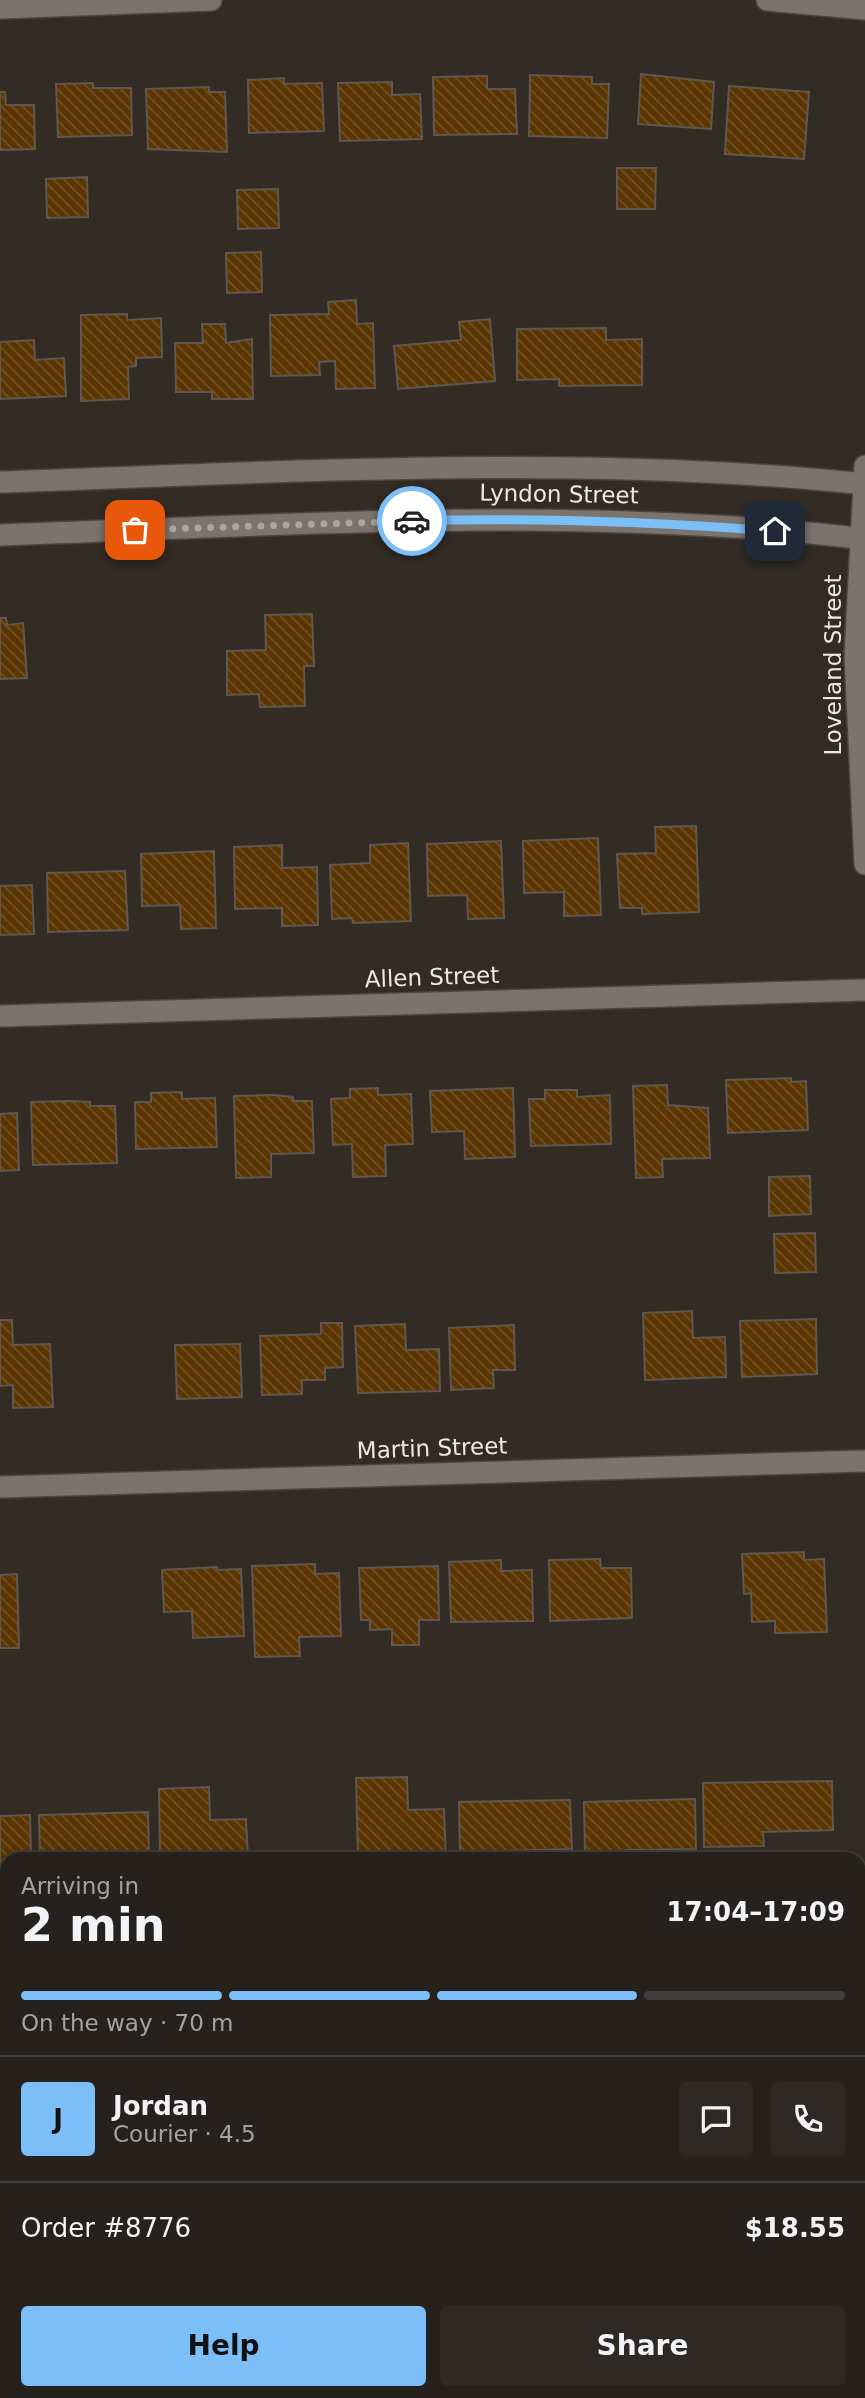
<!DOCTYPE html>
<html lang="en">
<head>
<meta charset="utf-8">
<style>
	body { margin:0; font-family:"DejaVu Sans",sans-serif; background:#2e2925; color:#f1f3f6; height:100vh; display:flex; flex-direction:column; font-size:26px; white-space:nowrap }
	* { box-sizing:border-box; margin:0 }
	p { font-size:23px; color:#a4a3a3 }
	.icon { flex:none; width:38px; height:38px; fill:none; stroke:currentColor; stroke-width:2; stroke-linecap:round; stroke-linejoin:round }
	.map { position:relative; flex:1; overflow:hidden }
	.side { position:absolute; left:0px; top:1852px; width:866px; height:548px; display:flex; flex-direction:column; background:#26211c; border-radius:21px 21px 0 0; box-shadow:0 4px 18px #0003,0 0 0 2px #423e3b }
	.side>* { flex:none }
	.pin { position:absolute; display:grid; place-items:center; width:60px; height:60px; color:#fff; margin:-30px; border-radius:14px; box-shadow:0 4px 10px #0006 }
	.courier { position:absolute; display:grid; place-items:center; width:70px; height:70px; margin:-35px; border:5px solid #7bbef8; border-radius:50%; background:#fff; color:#222; box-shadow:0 2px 9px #0007 }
	.head em { font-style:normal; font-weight:700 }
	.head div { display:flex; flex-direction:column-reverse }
	.head { display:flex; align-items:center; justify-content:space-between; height:119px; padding:0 21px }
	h1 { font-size:46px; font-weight:700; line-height:52px }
	.bar { display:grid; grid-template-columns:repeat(4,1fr); gap:10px 7px; align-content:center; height:84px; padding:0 21px }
	.bar i { height:9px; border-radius:5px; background:#423e3b }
	.bar .on { background:#7bbef8 }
	.bar p { grid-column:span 4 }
	.line { display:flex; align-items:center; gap:18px; padding:0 21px; border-top:2px solid #423e3b }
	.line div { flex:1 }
	.round { display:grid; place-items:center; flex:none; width:74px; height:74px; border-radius:7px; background:#2e2925 }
	.action { display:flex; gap:14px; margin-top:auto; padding:14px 21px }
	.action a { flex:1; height:80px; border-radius:7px; background:#7bbef8; color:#111; font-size:28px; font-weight:700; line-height:80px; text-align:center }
	.action a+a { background:#2e2925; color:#f1f3f6 }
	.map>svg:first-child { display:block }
</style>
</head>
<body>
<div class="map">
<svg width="865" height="2398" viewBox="0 0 865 2398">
	<defs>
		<pattern id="building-back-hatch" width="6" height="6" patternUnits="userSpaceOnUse" patternTransform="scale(1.75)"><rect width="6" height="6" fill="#5a3401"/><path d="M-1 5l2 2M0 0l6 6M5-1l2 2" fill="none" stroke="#725126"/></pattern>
	</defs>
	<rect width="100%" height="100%" fill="#322c25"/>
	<!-- building -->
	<path fill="url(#building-back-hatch)" stroke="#5f5750" stroke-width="2" d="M 641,74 L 714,82 L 711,129 L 638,124 Z
		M 530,75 L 592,77 L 592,84 L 609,84 L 607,138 L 529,136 Z
		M 487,76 L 487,89 L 515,89 L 517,134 L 434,135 L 433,77 Z
		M 284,78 L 284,84 L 322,83 L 324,131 L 249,133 L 248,80 Z
		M 392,82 L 392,95 L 420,94 L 422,139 L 340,141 L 338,83 Z
		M 93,83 L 93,88 L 131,88 L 132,135 L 58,137 L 56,84 Z
		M 729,86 L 809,92 L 804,159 L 725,154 Z
		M 209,87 L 209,92 L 225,92 L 227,152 L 148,149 L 146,89 Z
		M 0,92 L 5,92 L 6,105 L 34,105 L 35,149 L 0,150 Z
		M 617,168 L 656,168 L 655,209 L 617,209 Z
		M 87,177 L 88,217 L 47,218 L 46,179 Z
		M 278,189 L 279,228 L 238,229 L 237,190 Z
		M 261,252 L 262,292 L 227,293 L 226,253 Z
		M 356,300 L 357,324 L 373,323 L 375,388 L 336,389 L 335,361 L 319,362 L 320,375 L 271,376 L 270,315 L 329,314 L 328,302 Z
		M 127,314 L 127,320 L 161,318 L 162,357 L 136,358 L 136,366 L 128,367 L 129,399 L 81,401 L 81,315 Z
		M 490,319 L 495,381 L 398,389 L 394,346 L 461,340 L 459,322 Z
		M 202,324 L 225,324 L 226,343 L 252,339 L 253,399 L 212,399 L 212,392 L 176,392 L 175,343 L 203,343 Z
		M 606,328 L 606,340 L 642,339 L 642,385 L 559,386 L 559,379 L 517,380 L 517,329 Z
		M 34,340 L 35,360 L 64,358 L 66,396 L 0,399 L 0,342 Z
		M 312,614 L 314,666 L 304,666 L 305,706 L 260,707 L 259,694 L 227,695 L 227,651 L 266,650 L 265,615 Z
		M 0,618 L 6,618 L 7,625 L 23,623 L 27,678 L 0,679 Z
		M 696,826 L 699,912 L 642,914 L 642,908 L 620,908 L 617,854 L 656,853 L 655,827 Z
		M 598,838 L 601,915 L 564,916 L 564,892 L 524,893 L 523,841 Z
		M 501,841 L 504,918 L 468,919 L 467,895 L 428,896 L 427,844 Z
		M 408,843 L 411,921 L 353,923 L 352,918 L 332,919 L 330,865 L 370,863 L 370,845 Z
		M 282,845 L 282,868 L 317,867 L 318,925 L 282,926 L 282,908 L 235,909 L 234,847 Z
		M 214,851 L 216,928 L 181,929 L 180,905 L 142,906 L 141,854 Z
		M 125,871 L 128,930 L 48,932 L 47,873 Z
		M 32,885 L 34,934 L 0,935 L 0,886 Z
		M 791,1078 L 791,1082 L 806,1081 L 808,1130 L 728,1133 L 726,1080 Z
		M 667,1085 L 668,1105 L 708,1108 L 710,1158 L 662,1159 L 663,1177 L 636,1178 L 633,1086 Z
		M 378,1088 L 378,1095 L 411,1094 L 413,1144 L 385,1145 L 386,1176 L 353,1177 L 352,1144 L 333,1145 L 331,1099 L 350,1098 L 350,1089 Z
		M 513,1088 L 515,1157 L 465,1159 L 464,1131 L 432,1132 L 430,1091 Z
		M 545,1090 L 577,1090 L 577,1097 L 610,1095 L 611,1144 L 531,1146 L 529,1099 L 545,1099 Z
		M 182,1092 L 182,1099 L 215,1098 L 217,1147 L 136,1149 L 135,1102 L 151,1102 L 151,1093 Z
		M 273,1095 L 293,1097 L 293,1101 L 312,1101 L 314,1153 L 271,1154 L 271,1177 L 236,1178 L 234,1096 Z
		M 70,1101 L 90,1102 L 90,1106 L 115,1106 L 117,1163 L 33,1165 L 31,1102 Z
		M 17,1113 L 19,1170 L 0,1171 L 0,1114 Z
		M 810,1176 L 811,1214 L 769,1216 L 769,1177 Z
		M 815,1233 L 816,1272 L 775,1273 L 774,1234 Z
		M 692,1311 L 693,1338 L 725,1337 L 726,1377 L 645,1380 L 643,1313 Z
		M 816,1319 L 817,1374 L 742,1377 L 740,1321 Z
		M 0,1320 L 12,1320 L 13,1345 L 50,1344 L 53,1407 L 13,1408 L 13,1385 L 0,1386 Z
		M 321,1323 L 342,1323 L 343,1367 L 325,1368 L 325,1380 L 302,1380 L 302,1394 L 262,1395 L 260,1336 L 321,1334 Z
		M 405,1324 L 406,1350 L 439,1349 L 440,1391 L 358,1393 L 355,1326 Z
		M 514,1325 L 515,1370 L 493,1370 L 494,1388 L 451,1390 L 449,1328 Z
		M 240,1344 L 242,1397 L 177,1399 L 175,1345 Z
		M 804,1552 L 804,1560 L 824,1559 L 827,1632 L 775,1633 L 775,1621 L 752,1622 L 751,1593 L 744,1594 L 742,1554 Z
		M 600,1559 L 601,1568 L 631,1568 L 632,1618 L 550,1621 L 549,1560 Z
		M 501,1560 L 501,1571 L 532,1570 L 533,1621 L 451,1622 L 449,1562 Z
		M 315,1564 L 315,1574 L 339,1573 L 341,1636 L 299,1637 L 300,1656 L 255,1657 L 252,1566 Z
		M 438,1566 L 439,1620 L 419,1620 L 419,1645 L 392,1645 L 392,1629 L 370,1630 L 370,1620 L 361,1620 L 359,1568 Z
		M 217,1567 L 217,1570 L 241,1569 L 244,1636 L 193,1638 L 192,1611 L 164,1612 L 162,1570 Z
		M 17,1574 L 19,1648 L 0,1648 L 0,1575 Z
		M 407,1777 L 408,1810 L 444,1809 L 446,1858 L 358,1858 L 356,1778 Z
		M 832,1781 L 833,1830 L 763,1832 L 764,1846 L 704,1847 L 703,1783 Z
		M 209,1787 L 210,1820 L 246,1819 L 248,1858 L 160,1858 L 159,1789 Z
		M 695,1799 L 696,1849 L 626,1850 L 627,1858 L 585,1858 L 584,1802 Z
		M 570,1800 L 572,1849 L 502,1851 L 502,1858 L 460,1858 L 459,1802 Z
		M 148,1812 L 149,1858 L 40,1858 L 39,1815 Z
		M 30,1815 L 31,1858 L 7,1858 L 7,1865 L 0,1866 L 0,1816 Z
		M 0,2073 L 7,2073 L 7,2161 L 0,2162 Z"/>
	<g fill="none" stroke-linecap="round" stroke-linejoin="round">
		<defs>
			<path id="minor" d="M 767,0 L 865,9
				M 0,8 L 211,0
				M 865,466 L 855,656 L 865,864
				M 0,482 C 288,472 577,454 865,484
				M 0,535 C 288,525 578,505 865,539
				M 0,1016 L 865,990
				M 0,1487 L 865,1461
				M 859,1901 L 865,1892
				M 0,1967 L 7,1966"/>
		</defs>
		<!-- minor casing -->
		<use href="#minor" stroke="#4c4741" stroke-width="24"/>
		<!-- minor -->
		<use href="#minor" stroke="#7b736c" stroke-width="21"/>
	</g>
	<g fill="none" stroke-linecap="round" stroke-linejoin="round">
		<!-- done -->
		<path stroke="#aba6a0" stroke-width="7" stroke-dasharray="0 12.6" d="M 135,530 L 412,521"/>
		<!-- route -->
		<path stroke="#7bbef8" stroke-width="9" d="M 412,521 C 534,517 655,522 775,531"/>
	</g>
	<g text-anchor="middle" stroke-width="5" stroke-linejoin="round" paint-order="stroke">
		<!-- street labels -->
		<g font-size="23" fill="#ece8e3" stroke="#322c25">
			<text transform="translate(559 494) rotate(1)" y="8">Lyndon Street</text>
			<text transform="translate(833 665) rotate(-90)" y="8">Loveland Street</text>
			<text transform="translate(432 977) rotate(-2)" y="8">Allen Street</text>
			<text transform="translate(432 1448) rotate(-2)" y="8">Martin Street</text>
		</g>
	</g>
</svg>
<div class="pin" style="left:135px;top:530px;background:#ea580c"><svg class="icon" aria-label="bag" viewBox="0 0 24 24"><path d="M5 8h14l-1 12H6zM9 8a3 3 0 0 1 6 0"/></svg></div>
<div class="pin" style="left:775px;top:531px;background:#1f2937"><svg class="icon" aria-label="home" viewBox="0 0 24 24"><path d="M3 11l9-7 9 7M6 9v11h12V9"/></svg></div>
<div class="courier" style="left:412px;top:521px"><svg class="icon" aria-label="car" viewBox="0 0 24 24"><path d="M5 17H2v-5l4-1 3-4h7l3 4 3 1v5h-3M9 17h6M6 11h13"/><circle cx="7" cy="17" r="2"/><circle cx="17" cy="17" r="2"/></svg></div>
<section class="side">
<div class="head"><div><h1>2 min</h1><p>Arriving in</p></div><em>17:04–17:09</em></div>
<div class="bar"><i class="on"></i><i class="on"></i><i class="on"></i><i></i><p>On the way · 70 m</p></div>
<div class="line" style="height:126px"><b class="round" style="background:#7bbef8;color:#111">J</b><div><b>Jordan</b><p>Courier · 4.5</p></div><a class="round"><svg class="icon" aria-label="chat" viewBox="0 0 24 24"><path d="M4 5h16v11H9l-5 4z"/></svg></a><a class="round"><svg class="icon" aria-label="phone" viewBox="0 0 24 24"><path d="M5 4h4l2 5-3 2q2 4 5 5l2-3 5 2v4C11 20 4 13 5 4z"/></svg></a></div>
<div class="line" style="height:91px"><div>Order #8776</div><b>$18.55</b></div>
<div class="action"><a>Help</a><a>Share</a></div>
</section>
</div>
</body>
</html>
